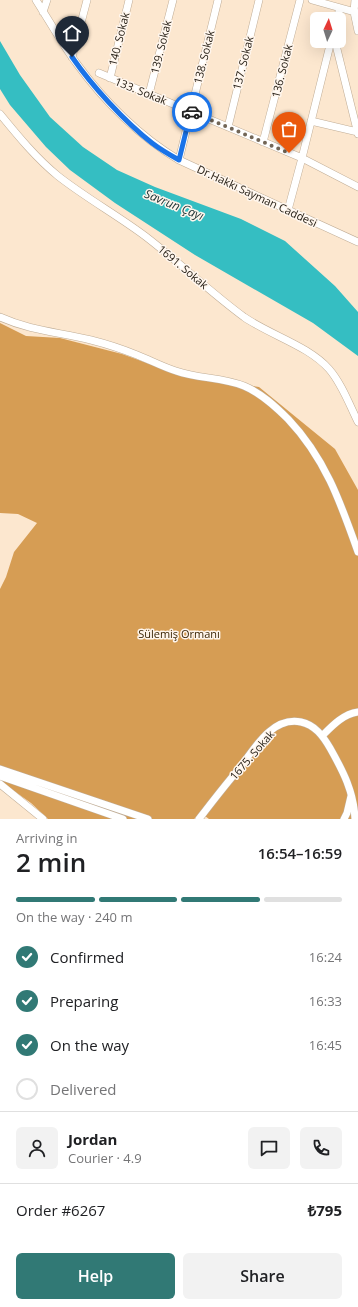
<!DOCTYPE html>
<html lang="en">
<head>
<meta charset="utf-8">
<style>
	body { margin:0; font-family:"Open Sans",sans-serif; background:#f2f2f2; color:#202124; height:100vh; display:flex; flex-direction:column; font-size:15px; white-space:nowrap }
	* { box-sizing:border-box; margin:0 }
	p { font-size:13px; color:#757577 }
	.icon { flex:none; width:22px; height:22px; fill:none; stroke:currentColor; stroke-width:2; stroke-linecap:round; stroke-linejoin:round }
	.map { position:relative; height:819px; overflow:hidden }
	.details { display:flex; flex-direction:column; background:#fff; flex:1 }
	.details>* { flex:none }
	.needle { width:26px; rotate:4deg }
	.controls { position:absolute; left:310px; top:12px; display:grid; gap:8px }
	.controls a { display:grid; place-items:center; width:36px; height:36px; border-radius:6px; background:#fff; box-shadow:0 4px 16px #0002; font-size:20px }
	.pin { position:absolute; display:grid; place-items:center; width:34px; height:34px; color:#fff; margin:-41px -17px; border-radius:50% 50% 50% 0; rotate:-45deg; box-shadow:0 0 4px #0007 }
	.pin .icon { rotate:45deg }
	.courier { position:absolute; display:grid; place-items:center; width:40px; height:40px; margin:-20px; border:3px solid #1a73e8; border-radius:50%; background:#fff; color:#222; box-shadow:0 1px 5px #0007 }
	.overview em { font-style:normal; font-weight:600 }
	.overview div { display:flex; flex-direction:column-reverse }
	.overview { display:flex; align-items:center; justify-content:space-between; height:68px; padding:0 16px }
	h1 { font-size:26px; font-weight:600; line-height:30px }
	.bar { display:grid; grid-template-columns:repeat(4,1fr); gap:6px 4px; align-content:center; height:48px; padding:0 16px }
	.bar i { height:5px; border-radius:3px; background:#e0e0e0 }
	.bar .selected { background:#317975 }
	.bar p { grid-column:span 4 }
	.line { display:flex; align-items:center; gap:10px; padding:0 16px; border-top:1px solid #e0e0e0 }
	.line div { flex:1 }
	.round { display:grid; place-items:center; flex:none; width:42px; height:42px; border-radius:6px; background:#f2f2f2 }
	ol { padding:0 16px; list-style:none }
	li { display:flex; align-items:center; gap:12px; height:44px }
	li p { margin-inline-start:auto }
	li .icon { padding:4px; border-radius:50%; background:#317975; color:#fff; stroke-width:4 }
	li:last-child { color:#757577 }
	li i { width:22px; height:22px; border:2px solid #e0e0e0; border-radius:50% }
	.action { display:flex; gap:8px; margin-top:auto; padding:8px 16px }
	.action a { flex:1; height:46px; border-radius:6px; background:#317975; color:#fff; font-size:16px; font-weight:600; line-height:46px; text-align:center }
	.action a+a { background:#f2f2f2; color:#202124 }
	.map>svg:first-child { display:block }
</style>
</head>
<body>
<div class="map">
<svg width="358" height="819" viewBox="0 0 358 819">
	<rect width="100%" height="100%" fill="#fce7cf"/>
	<!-- forest -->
	<path fill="#d69d54" d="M 0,323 L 26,336 L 60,338 L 122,354 L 183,376 L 259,387 L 335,449 L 358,490 L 358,819 L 209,819 L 201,813 L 194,819 L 48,819 L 31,803 L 0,781 L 0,589 L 6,577 L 14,552 L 37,523 L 18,514 L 0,513 Z"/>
	<!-- water -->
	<path fill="#35bec2" d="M 0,41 L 20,75 L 50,117 L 83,147 L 117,170 L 155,187 L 241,219 L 285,241 L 335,286 L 358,312 L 358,356 L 313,323 L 195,255 L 115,203 L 70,170 L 46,147 L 10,105 L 0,89 Z"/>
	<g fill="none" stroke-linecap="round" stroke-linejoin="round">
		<defs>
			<path id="minor" d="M 36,0 C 50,22 62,44 77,64 C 104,101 140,137 179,160 L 358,242
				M 312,0 L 358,13
				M 355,0 L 354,12 L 358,31
				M 43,12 L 47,0
				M 337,19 L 340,8
				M 335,41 L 358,134
				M 72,57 L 87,0
				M 99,73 L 302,158 L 358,187
				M 110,78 L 129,0
				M 149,94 L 173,0
				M 0,114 C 18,136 36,158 58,176 C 86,198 117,215 145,236 C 179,262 210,292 244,317 C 270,335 309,346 329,369 C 342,384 349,404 358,422
				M 311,121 L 358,132
				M 228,127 L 259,0
				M 263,142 L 300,0
				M 179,160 L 218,0
				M 288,210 L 302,158 L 331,41
				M 0,317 C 31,331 59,332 91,340 C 107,344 122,349 137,355 C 150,360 163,367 176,371 C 199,379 222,377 244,386 C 261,393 275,406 288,419 C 325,458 340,501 358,552
				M 322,736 C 332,726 343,714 358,712
				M 0,769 L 148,819
				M 0,776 L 123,819
				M 0,784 L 43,819
				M 199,819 C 212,802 225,785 239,769 C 254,749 272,716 301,722 C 315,725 323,736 330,748 C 343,771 354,792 355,819
				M 344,819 L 347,813 L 351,796"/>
		</defs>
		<!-- minor casing -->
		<use href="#minor" stroke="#c0ad96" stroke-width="8"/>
		<!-- minor -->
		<use href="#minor" stroke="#fff" stroke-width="7"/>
	</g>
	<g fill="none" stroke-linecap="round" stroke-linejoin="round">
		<!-- done -->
		<path stroke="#726657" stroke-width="4" stroke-dasharray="0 7.2" d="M 192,112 L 289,153"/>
		<!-- route -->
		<path stroke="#1a73e8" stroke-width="5" d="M 72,57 C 92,86 125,122 152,143 C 161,150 170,155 179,160 L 191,111 L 192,112"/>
	</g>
	<g text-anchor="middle" stroke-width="3" stroke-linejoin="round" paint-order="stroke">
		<!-- street labels -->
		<g font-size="11" fill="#272017" stroke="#fff6ed">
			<text transform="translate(119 39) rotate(-76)" y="4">140. Sokak</text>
			<text transform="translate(161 47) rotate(-76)" y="4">139. Sokak</text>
			<text transform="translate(204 57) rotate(-76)" y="4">138. Sokak</text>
			<text transform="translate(243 63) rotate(-76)" y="4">137. Sokak</text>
			<text transform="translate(282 71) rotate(-76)" y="4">136. Sokak</text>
			<text transform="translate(141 91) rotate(22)" y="4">133. Sokak</text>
			<text transform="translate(257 196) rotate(25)" y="4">Dr.Hakkı Sayman Caddesi</text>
			<text transform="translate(183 267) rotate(40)" y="4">1691. Sokak</text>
			<text transform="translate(252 755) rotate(-49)" y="4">1675. Sokak</text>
		</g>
		<!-- park labels -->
		<g font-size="11" fill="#3c2504" stroke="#fff6ed">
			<text x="179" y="638">Sülemiş Ormanı</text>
		</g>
		<!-- water labels -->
		<g font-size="12" font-style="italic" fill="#223839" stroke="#fff6ed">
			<text transform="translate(174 205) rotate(22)" y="4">Savrun Çayı</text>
		</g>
	</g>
</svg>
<div class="controls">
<a><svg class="needle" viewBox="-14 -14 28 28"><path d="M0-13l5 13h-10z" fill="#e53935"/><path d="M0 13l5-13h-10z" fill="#757577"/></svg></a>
</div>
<div class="pin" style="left:289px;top:153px;background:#ea580c"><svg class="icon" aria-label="bag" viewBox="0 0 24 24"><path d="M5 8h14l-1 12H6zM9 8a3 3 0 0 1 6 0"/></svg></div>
<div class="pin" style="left:72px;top:57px;background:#1f2937"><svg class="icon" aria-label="home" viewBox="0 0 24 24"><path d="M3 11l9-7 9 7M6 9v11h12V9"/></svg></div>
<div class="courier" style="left:192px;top:112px"><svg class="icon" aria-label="car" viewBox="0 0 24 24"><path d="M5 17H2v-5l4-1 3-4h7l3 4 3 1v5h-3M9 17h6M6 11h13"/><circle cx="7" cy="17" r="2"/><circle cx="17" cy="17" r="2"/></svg></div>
</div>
<section class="details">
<div class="overview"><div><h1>2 min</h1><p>Arriving in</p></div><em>16:54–16:59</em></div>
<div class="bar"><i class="selected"></i><i class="selected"></i><i class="selected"></i><i></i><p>On the way · 240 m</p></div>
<ol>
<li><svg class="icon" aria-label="check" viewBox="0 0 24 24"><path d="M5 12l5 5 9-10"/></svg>Confirmed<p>16:24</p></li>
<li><svg class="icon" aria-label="check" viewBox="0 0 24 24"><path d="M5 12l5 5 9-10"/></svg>Preparing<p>16:33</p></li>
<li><svg class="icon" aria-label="check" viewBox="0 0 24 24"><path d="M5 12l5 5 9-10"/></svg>On the way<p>16:45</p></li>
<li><i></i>Delivered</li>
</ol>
<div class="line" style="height:72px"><a class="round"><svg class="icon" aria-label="person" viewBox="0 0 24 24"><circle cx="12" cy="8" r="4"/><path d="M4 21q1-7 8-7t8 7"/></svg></a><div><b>Jordan</b><p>Courier · 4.9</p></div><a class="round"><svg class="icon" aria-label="chat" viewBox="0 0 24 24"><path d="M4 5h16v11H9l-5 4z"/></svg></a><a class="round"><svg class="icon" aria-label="phone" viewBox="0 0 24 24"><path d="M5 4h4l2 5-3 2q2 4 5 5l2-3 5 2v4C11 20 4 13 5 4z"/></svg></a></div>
<div class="line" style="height:52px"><div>Order #6267</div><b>₺795</b></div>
<div class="action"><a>Help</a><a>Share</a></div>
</section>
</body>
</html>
